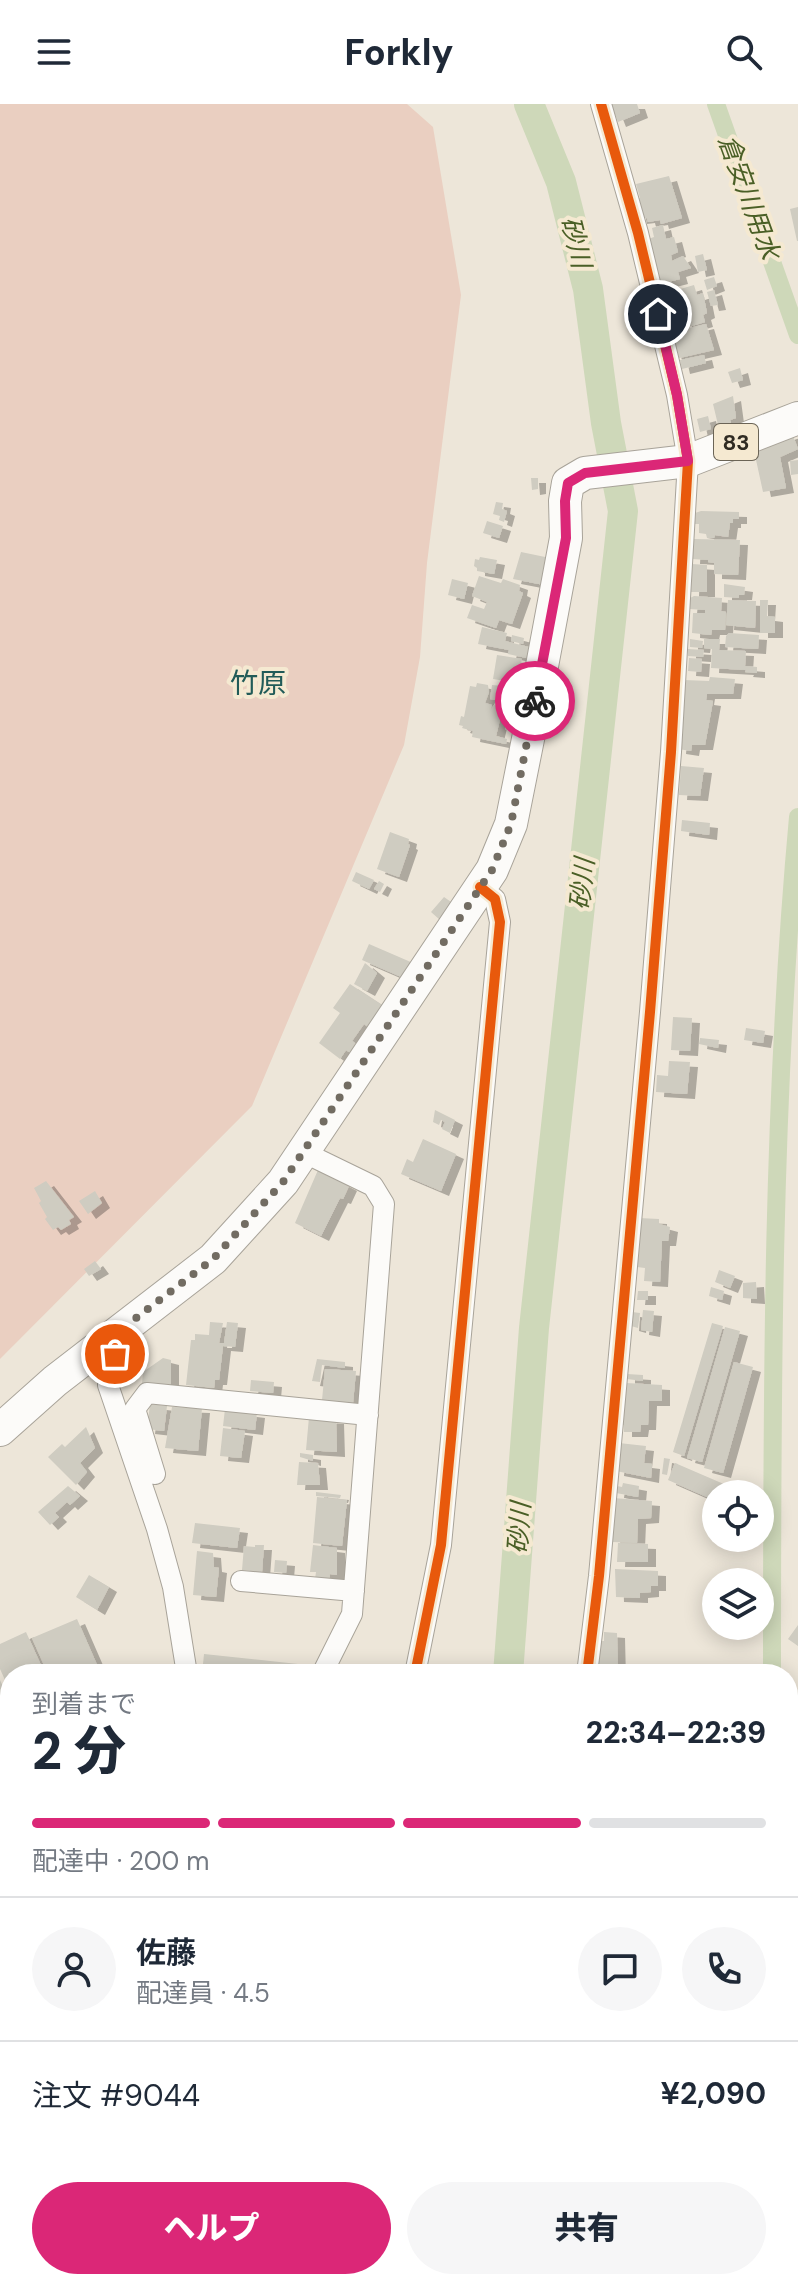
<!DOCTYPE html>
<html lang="ja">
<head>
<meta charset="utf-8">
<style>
	body { margin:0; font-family:"DM Sans","Noto Sans JP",sans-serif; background:#f6f6f7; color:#1f2937; height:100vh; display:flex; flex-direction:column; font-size:30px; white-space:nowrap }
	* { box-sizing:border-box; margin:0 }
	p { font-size:26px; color:#747a83 }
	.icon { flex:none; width:44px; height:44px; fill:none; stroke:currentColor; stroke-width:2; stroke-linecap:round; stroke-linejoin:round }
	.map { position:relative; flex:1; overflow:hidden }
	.panel { position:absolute; left:0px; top:1560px; width:798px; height:626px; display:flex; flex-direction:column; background:#fff; border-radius:32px 32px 0 0; box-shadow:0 4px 20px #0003 }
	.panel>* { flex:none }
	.fabs { position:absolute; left:702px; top:1376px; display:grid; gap:16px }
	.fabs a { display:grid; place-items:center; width:72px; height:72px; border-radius:50%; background:#fff; box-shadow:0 4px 20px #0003; font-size:40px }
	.pin { position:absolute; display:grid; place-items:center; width:68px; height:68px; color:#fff; margin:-34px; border:4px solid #fff; border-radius:50%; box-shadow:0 2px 8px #0007 }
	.courier { position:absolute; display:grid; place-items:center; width:80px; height:80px; margin:-40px; border:6px solid #db2777; border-radius:50%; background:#fff; color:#222; box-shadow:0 2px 10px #0007 }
	.summary em { font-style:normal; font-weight:800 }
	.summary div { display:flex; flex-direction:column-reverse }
	.summary { display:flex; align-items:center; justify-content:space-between; height:136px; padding:0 32px }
	h1 { font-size:52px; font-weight:800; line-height:60px }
	.bar { display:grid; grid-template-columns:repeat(4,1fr); gap:12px 8px; align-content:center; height:96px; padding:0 32px }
	.bar i { height:10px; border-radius:6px; background:#e0e1e3 }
	.bar .on { background:#db2777 }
	.bar p { grid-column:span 4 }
	.line { display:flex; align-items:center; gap:20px; padding:0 32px; border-top:2px solid #e0e1e3 }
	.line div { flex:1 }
	.round { display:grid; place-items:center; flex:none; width:84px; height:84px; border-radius:42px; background:#f6f6f7 }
	.button { display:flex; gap:16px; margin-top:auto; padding:16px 32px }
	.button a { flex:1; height:92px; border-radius:48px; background:#db2777; color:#fff; font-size:32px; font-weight:800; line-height:92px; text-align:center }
	.button a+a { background:#f6f6f7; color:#1f2937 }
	header { display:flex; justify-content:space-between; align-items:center; height:104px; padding:0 32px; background:#fff; font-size:36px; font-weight:800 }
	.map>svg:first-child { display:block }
</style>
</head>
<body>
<header><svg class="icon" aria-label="menu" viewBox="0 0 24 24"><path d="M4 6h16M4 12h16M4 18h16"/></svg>Forkly<svg class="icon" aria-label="search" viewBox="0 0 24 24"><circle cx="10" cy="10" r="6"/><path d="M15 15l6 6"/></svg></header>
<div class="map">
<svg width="798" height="2185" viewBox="0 0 798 2185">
	<defs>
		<filter id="shadow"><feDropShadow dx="8" dy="5" stdDeviation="0" flood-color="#0004"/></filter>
	</defs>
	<rect width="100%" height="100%" fill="#ede6d9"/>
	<!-- green -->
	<path fill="#eacfc1" d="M 0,0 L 407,0 L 433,23 L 461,191 L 427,459 L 420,553 L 404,641 L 252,1002 L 0,1255 Z
		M 10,1775 L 10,2176 L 356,2176 L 356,2185 L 0,2185 L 0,1781 Z"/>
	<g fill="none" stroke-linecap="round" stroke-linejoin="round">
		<!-- canal -->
		<path stroke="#ced8b9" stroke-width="18" d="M 716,0 L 798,231
			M 772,1570 C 772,1284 772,997 798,713
			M 764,2185 L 765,2176"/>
		<!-- river -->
		<path stroke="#ced8b9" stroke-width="30" d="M 508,1570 L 534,1224 L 623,407 L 606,319 L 588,185 L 561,78 L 529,0
			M 453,2185 L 454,2176"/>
	</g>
	<!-- building -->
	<path fill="#cfccc1" filter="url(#shadow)" d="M 611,0 L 637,0 L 640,9 L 618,18 Z
		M 669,72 L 682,114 L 661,120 L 660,116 L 648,118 L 647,114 L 639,115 L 635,95 L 640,94 L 636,80 Z
		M 798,103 L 798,137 L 797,137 L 790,105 Z
		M 663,121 L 666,135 L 674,133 L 678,148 L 671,151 L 672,157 L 683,152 L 691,164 L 678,168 L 680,175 L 656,181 L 645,136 L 654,133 L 652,124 Z
		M 703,150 L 707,166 L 698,168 L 695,152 Z
		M 714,173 L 717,182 L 707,186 L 704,176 Z
		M 694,181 L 697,191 L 703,189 L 707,209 L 703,211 L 705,218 L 685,224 L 683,215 L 681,216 L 683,222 L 675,225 L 673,214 L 666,216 L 660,191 Z
		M 714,186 L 718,201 L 711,202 L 707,188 Z
		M 706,220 L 714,246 L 675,255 L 668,229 Z
		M 704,251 L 706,259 L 682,265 L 680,256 Z
		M 740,264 L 743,276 L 732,279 L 728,268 Z
		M 733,292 L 736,314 L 730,316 L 732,322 L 719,325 L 713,300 Z
		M 708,312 L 711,325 L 700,328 L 697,315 Z
		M 792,329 L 798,345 L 780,353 L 786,384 L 763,388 L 753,342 Z
		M 798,356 L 798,370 L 791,371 L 790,357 Z
		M 531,374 L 538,374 L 538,385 L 532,386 Z
		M 496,398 L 503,399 L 502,405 L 507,407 L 504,418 L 499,416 L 500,412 L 493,410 Z
		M 701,407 L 739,408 L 739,415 L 733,415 L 733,419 L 730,419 L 728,433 L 715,431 L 714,434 L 707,434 L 706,430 L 699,429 L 699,420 L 694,420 L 695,409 Z
		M 487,417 L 503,422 L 499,434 L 483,429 Z
		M 693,435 L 740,436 L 738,471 L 714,470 L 714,459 L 708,458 L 708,456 L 692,455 Z
		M 521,448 L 550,454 L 544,481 L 513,475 Z
		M 480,453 L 497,456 L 494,470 L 477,467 L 477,464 L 474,462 L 475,455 L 479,456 Z
		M 692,460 L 707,461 L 707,488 L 691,488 Z
		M 479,472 L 501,479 L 503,475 L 520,481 L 519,487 L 523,489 L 512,520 L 499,516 L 496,524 L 467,514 L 472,501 L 484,505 L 487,498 L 472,492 Z
		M 452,475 L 468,479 L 464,495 L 448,491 Z
		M 724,480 L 745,483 L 744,491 L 739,491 L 739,494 L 724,493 Z
		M 694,492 L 722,494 L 721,507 L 726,508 L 725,526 L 712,526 L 711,531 L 692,529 L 693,509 L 705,509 L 705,506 L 689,505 L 690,494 Z
		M 728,496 L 756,497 L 755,524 L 726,521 Z
		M 760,496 L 768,496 L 767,512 L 775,513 L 775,529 L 760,529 Z
		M 482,523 L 507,529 L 505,537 L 533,544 L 531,555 L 508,550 L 509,546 L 478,540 Z
		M 729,529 L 759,531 L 758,545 L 725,543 L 726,532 Z
		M 512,531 L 524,534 L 523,540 L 511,537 Z
		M 690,535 L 703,537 L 702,544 L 690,543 Z
		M 704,535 L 720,535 L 719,546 L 746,547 L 745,562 L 757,563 L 757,569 L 745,568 L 746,566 L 711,564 L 712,545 L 704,544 Z
		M 688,545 L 704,546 L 703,553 L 688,552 Z
		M 497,551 L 522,555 L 517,579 L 493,575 Z
		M 689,554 L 702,555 L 701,568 L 688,567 Z
		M 710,573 L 735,575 L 733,590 L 707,590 L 706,596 L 713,597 L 705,641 L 692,641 L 691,647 L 678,645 L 684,576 L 709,577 Z
		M 477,579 L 488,581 L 489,588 L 485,599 L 492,601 L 490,607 L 494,601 L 503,603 L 496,632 L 507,635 L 506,640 L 472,633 L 473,627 L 462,624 L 463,622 L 459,621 L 461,612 L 464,613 L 470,582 L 476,583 Z
		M 492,581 L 526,584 L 523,601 L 490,595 Z
		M 508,614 L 514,616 L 511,627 L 505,625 Z
		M 681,662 L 704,664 L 700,692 L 679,691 Z
		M 682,716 L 710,719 L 709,731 L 681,727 Z
		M 390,728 L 409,735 L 408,740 L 410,741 L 399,773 L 377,765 Z
		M 356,768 L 374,776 L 369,785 L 352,777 Z
		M 379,777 L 384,780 L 380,788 L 374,785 Z
		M 444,793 L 454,800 L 440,816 L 431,808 Z
		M 369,840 L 413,859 L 406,875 L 362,856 Z
		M 365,859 L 377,869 L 367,887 L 354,880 Z
		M 350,880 L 385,903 L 371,925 L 364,920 L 352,937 L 361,943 L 355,952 L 346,946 L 340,955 L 319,939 L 340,909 L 333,904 Z
		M 673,913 L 692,914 L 690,947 L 671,946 Z
		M 746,924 L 765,927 L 763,939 L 744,936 Z
		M 700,934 L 719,936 L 718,944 L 699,940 Z
		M 669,957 L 690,958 L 687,990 L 656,988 L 657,971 L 668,972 Z
		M 435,1006 L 455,1016 L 450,1029 L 442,1025 L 445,1018 L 441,1016 L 439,1021 L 433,1018 Z
		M 423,1035 L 456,1050 L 441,1087 L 401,1070 L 407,1055 L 413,1058 Z
		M 318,1066 L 349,1082 L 343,1095 L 340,1094 L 321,1132 L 295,1119 Z
		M 46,1077 L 74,1113 L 69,1116 L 71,1120 L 61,1126 L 58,1123 L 53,1126 L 45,1115 L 47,1113 L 39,1099 L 41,1097 L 34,1084 Z
		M 95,1087 L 102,1099 L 88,1110 L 79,1097 Z
		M 639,1114 L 659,1115 L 659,1120 L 670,1123 L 668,1137 L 662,1137 L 660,1178 L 644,1177 L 645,1164 L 637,1163 Z
		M 95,1157 L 101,1165 L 89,1172 L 84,1165 Z
		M 719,1166 L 735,1172 L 730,1184 L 715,1178 Z
		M 756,1178 L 757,1195 L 743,1194 L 743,1179 Z
		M 711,1183 L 724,1187 L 722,1196 L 709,1192 Z
		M 638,1187 L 648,1187 L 648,1196 L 637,1196 Z
		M 643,1206 L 654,1207 L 652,1228 L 641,1226 Z
		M 632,1208 L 640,1209 L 638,1224 L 631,1222 Z
		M 210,1218 L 223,1219 L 219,1239 L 224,1239 L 227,1218 L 238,1219 L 235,1243 L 223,1242 L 219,1276 L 215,1276 L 214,1284 L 186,1281 L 191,1236 L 195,1236 L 195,1230 L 209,1231 Z
		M 712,1219 L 723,1222 L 684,1352 L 673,1348 Z
		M 725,1223 L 740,1227 L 702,1358 L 687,1354 Z
		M 163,1254 L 171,1256 L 171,1283 L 142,1280 L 143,1268 Z
		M 317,1255 L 345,1258 L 345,1264 L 322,1261 L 320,1278 L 312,1277 Z
		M 734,1258 L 753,1263 L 723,1369 L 704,1364 Z
		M 325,1265 L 356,1267 L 353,1299 L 322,1296 Z
		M 627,1270 L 643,1271 L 643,1277 L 627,1275 Z
		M 251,1276 L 274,1278 L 273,1289 L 250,1287 Z
		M 626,1279 L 662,1281 L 662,1297 L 649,1297 L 648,1321 L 641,1321 L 640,1328 L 624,1328 L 624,1321 L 621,1321 Z
		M 150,1300 L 167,1302 L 164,1327 L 147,1325 Z
		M 172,1303 L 202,1304 L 198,1347 L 165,1344 Z
		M 225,1305 L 257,1309 L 255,1326 L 223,1322 Z
		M 309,1313 L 336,1315 L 337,1348 L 306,1346 Z
		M 86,1323 L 95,1344 L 80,1359 L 87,1368 L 76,1381 L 48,1353 L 62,1340 L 65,1343 Z
		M 223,1324 L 245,1327 L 241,1354 L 220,1352 Z
		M 619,1339 L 646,1342 L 644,1359 L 652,1360 L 651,1374 L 616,1367 Z
		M 300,1349 L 313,1351 L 313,1357 L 300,1353 Z
		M 664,1354 L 670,1355 L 667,1371 L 662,1370 Z
		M 299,1358 L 318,1359 L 320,1381 L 297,1381 Z
		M 675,1359 L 733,1384 L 731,1390 L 716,1390 L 716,1397 L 668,1376 Z
		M 623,1379 L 639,1382 L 638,1393 L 616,1389 L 617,1382 L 622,1383 Z
		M 68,1382 L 80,1392 L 70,1401 L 67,1398 L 55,1409 L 59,1413 L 50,1421 L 38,1408 Z
		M 316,1388 L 341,1391 L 340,1394 L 316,1392 Z
		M 317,1393 L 347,1396 L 342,1442 L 313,1439 Z
		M 613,1394 L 652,1397 L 651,1414 L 638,1415 L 637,1439 L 612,1438 Z
		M 195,1419 L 240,1424 L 237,1444 L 192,1439 Z
		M 618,1439 L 648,1440 L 648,1458 L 617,1458 Z
		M 255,1441 L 264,1441 L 262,1468 L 242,1466 L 244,1442 L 255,1443 Z
		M 313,1441 L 337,1444 L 337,1471 L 330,1470 L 329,1477 L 315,1475 L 316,1468 L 310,1468 Z
		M 197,1447 L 213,1449 L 214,1463 L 219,1464 L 216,1493 L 193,1491 Z
		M 275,1456 L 287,1457 L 286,1469 L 274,1468 Z
		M 615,1465 L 658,1467 L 658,1482 L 651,1482 L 651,1488 L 640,1489 L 640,1494 L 616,1493 Z
		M 89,1471 L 109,1483 L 97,1506 L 76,1493 Z
		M 77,1515 L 101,1570 L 48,1570 L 32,1534 Z
		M 798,1521 L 798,1542 L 788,1535 Z
		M 26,1528 L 45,1570 L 10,1570 L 10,1587 L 0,1565 L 0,1540 Z
		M 604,1528 L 617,1529 L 618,1570 L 597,1570 L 598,1537 L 604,1537 Z
		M 204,1550 L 298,1560 L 297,1570 L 202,1570 Z
		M 0,1576 L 10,1598 L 10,1617 L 0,1622 Z
		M 0,1669 L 8,1684 L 0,1687 Z
		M 10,1688 L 10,1697 L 0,1701 L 0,1693 Z
		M 788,1857 L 794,1857 L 794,1872 L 788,1872 Z
		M 559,2176 L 569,2176 L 568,2185 L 544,2185 L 545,2177 Z
		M 594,2176 L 621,2176 L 619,2185 L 593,2185 Z"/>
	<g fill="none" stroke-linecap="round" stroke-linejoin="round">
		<defs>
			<path id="minor" d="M 303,1048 L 373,1082 L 384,1100 L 352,1510 L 322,1570
				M 125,1228 L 115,1250 L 108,1281 L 157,1425 L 173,1483 L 187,1570
				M 155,1370 L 135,1305 L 147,1289 L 368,1311
				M 241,1477 L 354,1487
				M 415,1570 L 441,1441 L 500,818 L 495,795 L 480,783
				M 587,1570 L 599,1472 L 650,908 L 671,648 L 688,357 L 677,291 L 638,129 L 601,0
				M 0,1715 L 10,1710
				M 788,1845 L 798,1847
				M 378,2176 L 379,2185
				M 537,2185 L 537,2176"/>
			<path id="primary" d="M 0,1326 L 55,1277 L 213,1155 L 283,1078 L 492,766 L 511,720 L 533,610 L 566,434 L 565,397 L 568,379 L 585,369 L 688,357 L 798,314"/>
		</defs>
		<!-- minor casing -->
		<use href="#minor" stroke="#a8a399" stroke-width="22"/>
		<!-- primary casing -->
		<use href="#primary" stroke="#a8a399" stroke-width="34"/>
		<!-- minor -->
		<use href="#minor" stroke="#fcfbf9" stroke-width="20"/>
		<!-- primary -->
		<use href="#primary" stroke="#fcfbf9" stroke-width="32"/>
		<defs>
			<path id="cycleway" d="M 415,1570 L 441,1441 L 500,818 L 495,795 L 480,783
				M 587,1570 L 599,1472 L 650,908 L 671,648 L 688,357 L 677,291 L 638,129 L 601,0"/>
		</defs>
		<!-- cycleway casing -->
		<use href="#cycleway" stroke="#f5e9d1" stroke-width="15"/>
		<!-- cycleway -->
		<use href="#cycleway" stroke="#e8590c" stroke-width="10"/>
	</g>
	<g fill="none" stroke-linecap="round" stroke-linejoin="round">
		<!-- done -->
		<path stroke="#726c62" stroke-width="8" stroke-dasharray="0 14.4" d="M 115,1250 L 127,1221 L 213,1155 L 283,1078 L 492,766 L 511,720 L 535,597"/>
		<!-- route -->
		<path stroke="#db2777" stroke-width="10" d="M 535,597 L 566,434 L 565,397 L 568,379 L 585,369 L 688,357 L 677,291 L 658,210"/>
	</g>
	<g text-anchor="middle" stroke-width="8" stroke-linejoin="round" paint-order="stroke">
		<!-- shield labels -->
		<rect fill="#f5e9d1" stroke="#6b6456" stroke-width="2" x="714" y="320" width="44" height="36" rx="6"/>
		<g font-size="22" font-weight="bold" fill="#302b22">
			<text x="736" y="346">83</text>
		</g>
		<!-- water labels -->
		<g font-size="26" font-style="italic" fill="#4a5f26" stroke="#f5e9d1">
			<text transform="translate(749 93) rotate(70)" y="9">倉安川用水</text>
			<text transform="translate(576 138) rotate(76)" y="9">砂川</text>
			<text transform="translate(582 780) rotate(-84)" y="9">砂川</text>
			<text transform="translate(519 1424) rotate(-86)" y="9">砂川</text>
		</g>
		<!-- quarter labels -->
		<g font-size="28" fill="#215b58" stroke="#f5e9d1">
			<text x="258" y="589">竹原</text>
		</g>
	</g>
</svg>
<div class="fabs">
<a><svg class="icon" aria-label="locate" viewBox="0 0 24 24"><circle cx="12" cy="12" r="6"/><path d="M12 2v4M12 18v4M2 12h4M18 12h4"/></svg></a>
<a><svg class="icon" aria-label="layers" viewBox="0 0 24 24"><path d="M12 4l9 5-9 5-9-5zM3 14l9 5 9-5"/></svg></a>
</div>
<div class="pin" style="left:115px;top:1250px;background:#ea580c"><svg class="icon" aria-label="bag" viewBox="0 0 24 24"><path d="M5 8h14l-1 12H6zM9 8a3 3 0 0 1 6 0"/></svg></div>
<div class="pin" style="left:658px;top:210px;background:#1f2937"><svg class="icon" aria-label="home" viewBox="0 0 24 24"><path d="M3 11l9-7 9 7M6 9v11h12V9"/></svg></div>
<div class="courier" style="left:535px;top:597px"><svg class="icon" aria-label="bike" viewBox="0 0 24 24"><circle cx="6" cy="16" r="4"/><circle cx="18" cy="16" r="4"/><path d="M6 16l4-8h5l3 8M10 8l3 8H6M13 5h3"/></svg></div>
<section class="panel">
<div class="summary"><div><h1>2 分</h1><p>到着まで</p></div><em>22:34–22:39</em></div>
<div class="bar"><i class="on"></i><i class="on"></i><i class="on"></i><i></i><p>配達中 · 200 m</p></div>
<div class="line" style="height:144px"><a class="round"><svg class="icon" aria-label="person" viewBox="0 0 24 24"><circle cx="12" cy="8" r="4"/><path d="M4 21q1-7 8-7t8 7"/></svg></a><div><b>佐藤</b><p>配達員 · 4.5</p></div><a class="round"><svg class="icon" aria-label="chat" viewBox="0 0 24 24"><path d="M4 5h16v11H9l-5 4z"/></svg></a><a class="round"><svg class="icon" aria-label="phone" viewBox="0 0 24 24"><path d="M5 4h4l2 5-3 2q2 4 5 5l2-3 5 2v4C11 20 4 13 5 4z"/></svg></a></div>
<div class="line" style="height:104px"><div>注文 #9044</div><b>¥2,090</b></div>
<div class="button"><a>ヘルプ</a><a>共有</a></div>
</section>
</div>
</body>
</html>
